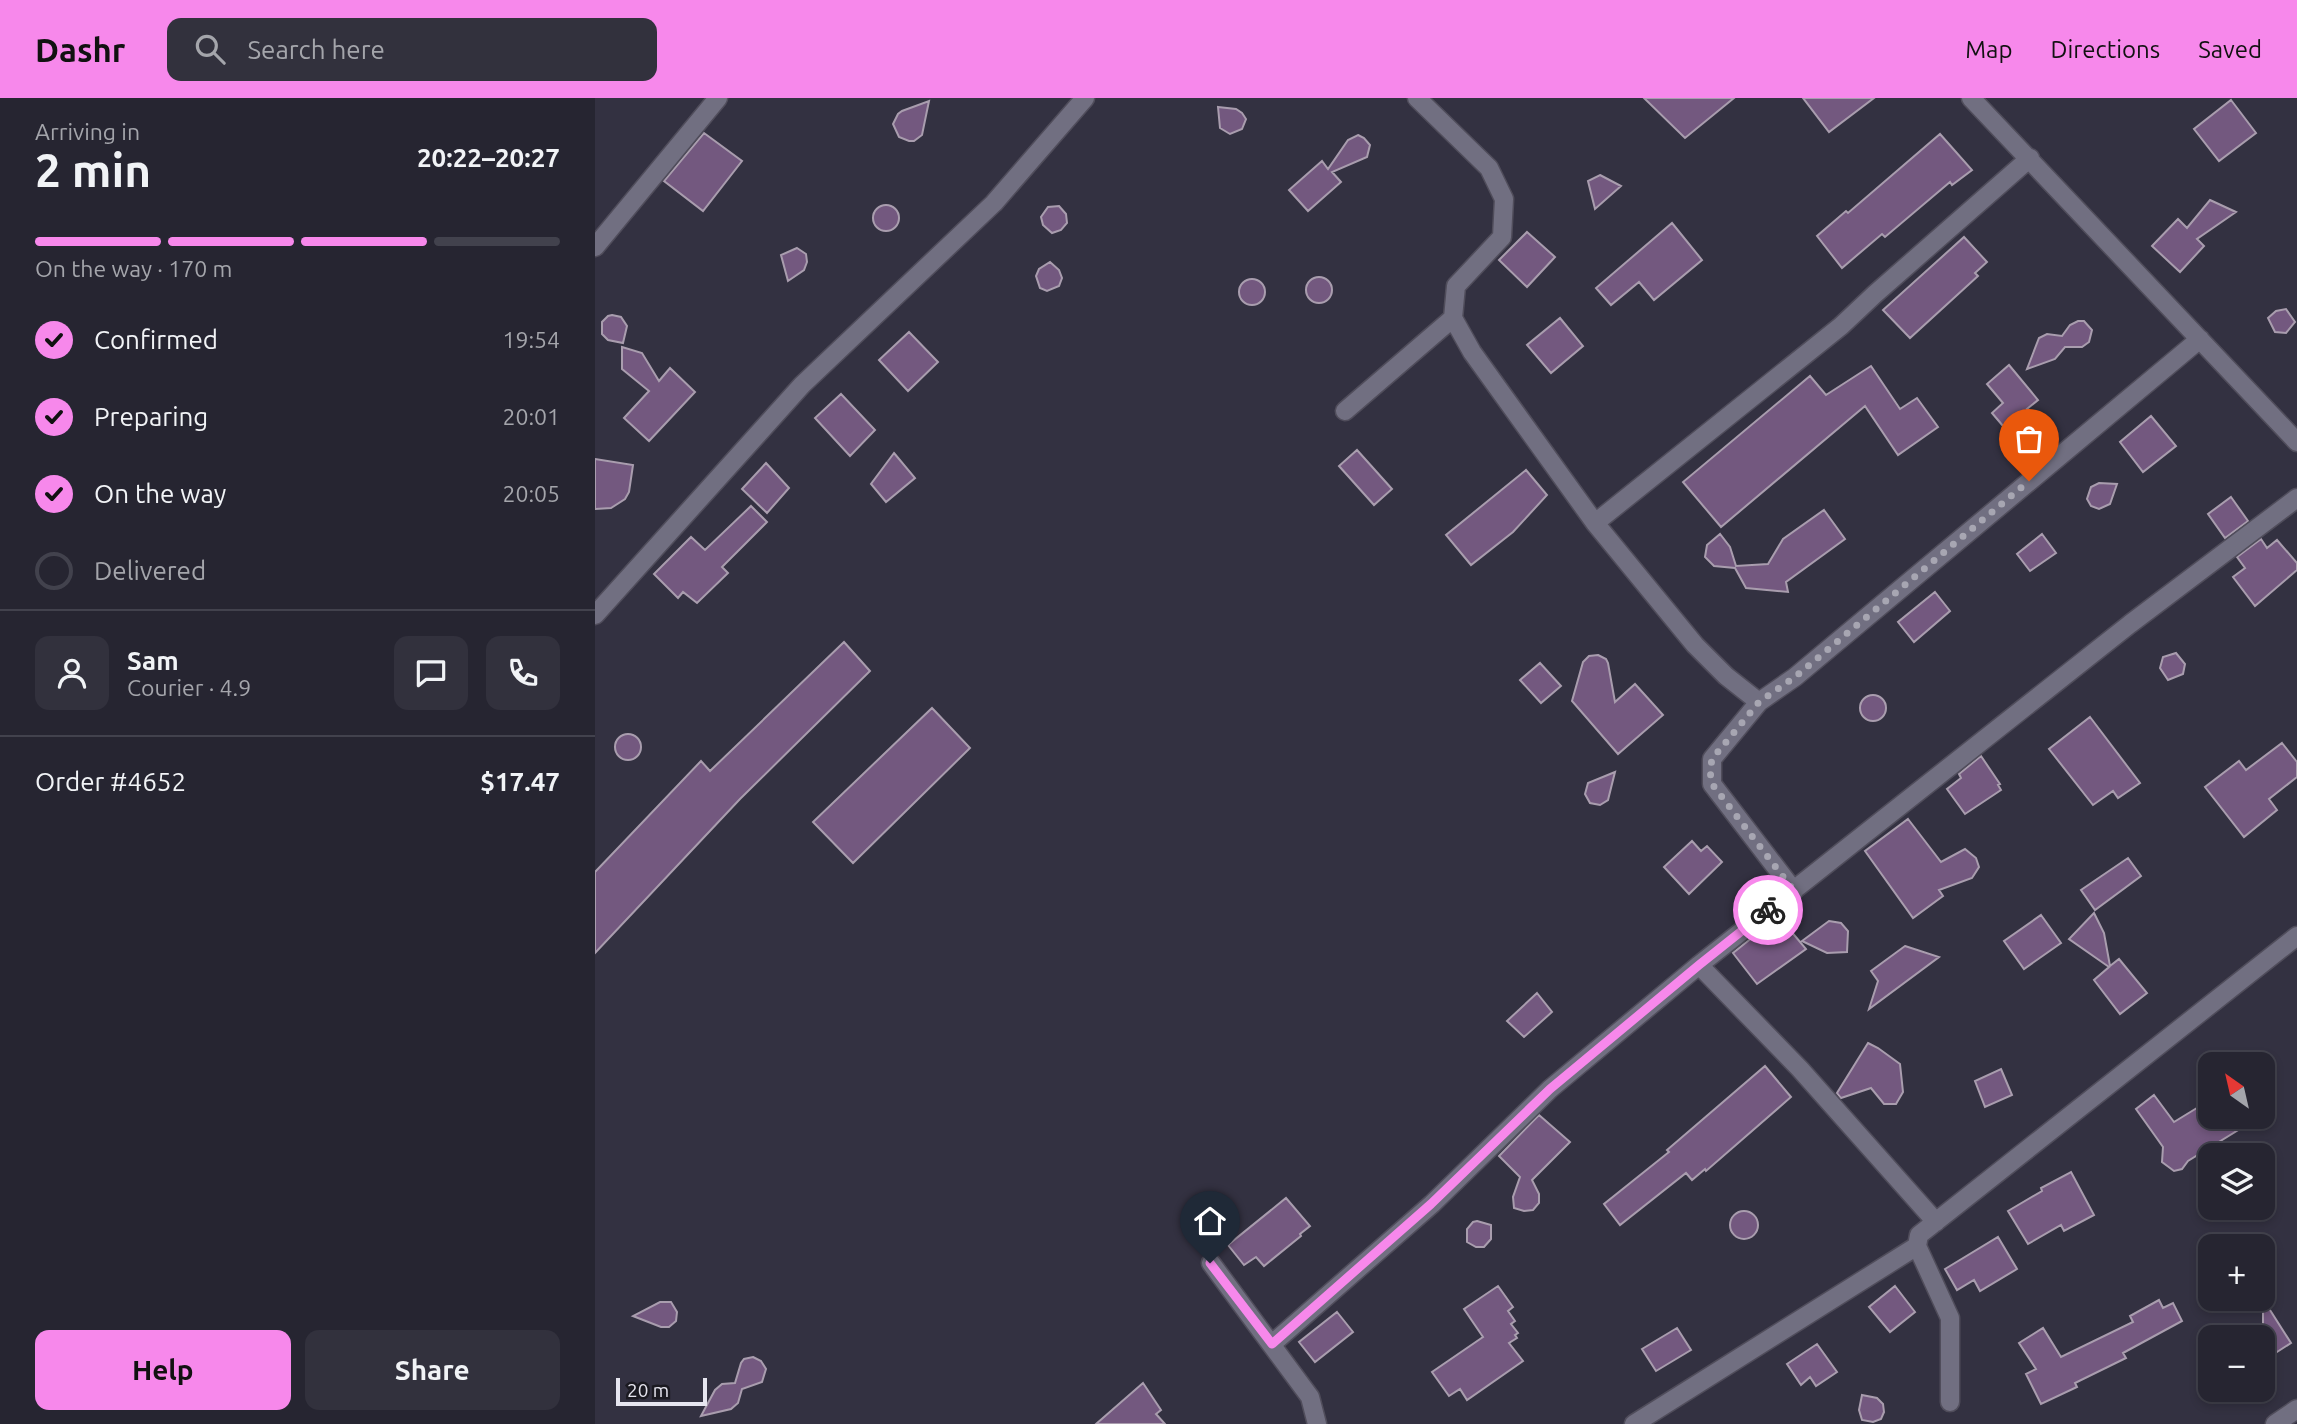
<!DOCTYPE html>
<html lang="en">
<head>
<meta charset="utf-8">
<style>
	body { margin:0; font-family:Ubuntu,sans-serif; background:#32313d; color:#f1f3f6; height:100vh; display:flex; flex-direction:column; font-size:26px; white-space:nowrap }
	* { box-sizing:border-box; margin:0 }
	p { font-size:23px; color:#a4a5ab }
	.icon { flex:none; width:38px; height:38px; fill:none; stroke:currentColor; stroke-width:2; stroke-linecap:round; stroke-linejoin:round }
	.map { position:relative; flex:1; overflow:hidden }
	.panel { display:flex; flex-direction:column; background:#262531; width:595px }
	.panel>* { flex:none }
	.needle { width:46px; rotate:326deg }
	.tools { position:absolute; left:1603px; top:954px; display:grid; gap:14px }
	.tools a { display:grid; place-items:center; width:77px; height:77px; border-radius:14px; background:#262531; box-shadow:0 4px 10px #0003,0 0 0 2px #42424d; font-size:35px }
	.scale { position:absolute; left:21px; bottom:18px; width:91px; box-sizing:border-box; padding-left:7px; border:4px solid #e6e5ef; border-top:0; font-size:19px; line-height:24px; white-space:nowrap; color:#e6e5ef; -webkit-text-stroke:5px #1b1a21; paint-order:stroke }
	.pin { position:absolute; display:grid; place-items:center; width:60px; height:60px; color:#fff; margin:-72px -30px; border-radius:50% 50% 50% 0; rotate:-45deg; box-shadow:0 0 7px #0007 }
	.pin .icon { rotate:45deg }
	.courier { position:absolute; display:grid; place-items:center; width:70px; height:70px; margin:-35px; border:5px solid #f788eb; border-radius:50%; background:#fff; color:#222; box-shadow:0 2px 9px #0007 }
	.head em { font-style:normal; font-weight:700 }
	.head div { display:flex; flex-direction:column-reverse }
	.head { display:flex; align-items:center; justify-content:space-between; height:119px; padding:0 35px }
	h1 { font-size:46px; font-weight:700; line-height:52px }
	.bar { display:grid; grid-template-columns:repeat(4,1fr); gap:10px 7px; align-content:center; height:84px; padding:0 35px }
	.bar i { height:9px; border-radius:5px; background:#42424d }
	.bar .active { background:#f788eb }
	.bar p { grid-column:span 4 }
	.line { display:flex; align-items:center; gap:18px; padding:0 35px; border-top:2px solid #42424d }
	.line div { flex:1 }
	.round { display:grid; place-items:center; flex:none; width:74px; height:74px; border-radius:14px; background:#32313d }
	ol { padding:0 35px; list-style:none }
	li { display:flex; align-items:center; gap:21px; height:77px }
	li p { margin-inline-start:auto }
	li .icon { padding:7px; border-radius:50%; background:#f788eb; color:#111; stroke-width:4 }
	li:last-child { color:#a4a5ab }
	li i { width:38px; height:38px; border:4px solid #42424d; border-radius:50% }
	.cta { display:flex; gap:14px; margin-top:auto; padding:14px 35px }
	.cta a { flex:1; height:80px; border-radius:14px; background:#f788eb; color:#111; font-size:28px; font-weight:700; line-height:80px; text-align:center }
	.cta a+a { background:#32313d; color:#f1f3f6 }
	header { display:flex; align-items:center; gap:42px; box-sizing:border-box; height:98px; padding:0 35px; background:#f788eb; color:#111 }
	header strong { font-size:33px }
	nav { display:flex; gap:38px; margin-inline-start:auto; font-size:24px }
	.search { width:490px; height:63px; background:#32313d; display:flex; align-items:center; gap:18px; box-sizing:border-box; padding:0 24px; border-radius:14px; color:#a4a5ab; font-size:26px }
	main { display:flex; flex:1; min-height:0 }
	.map>svg:first-child { display:block }
</style>
</head>
<body>
<header>
<strong>Dashr</strong>
<div class="search"><svg class="icon" aria-label="search" viewBox="0 0 24 24"><circle cx="10" cy="10" r="6"/><path d="M15 15l6 6"/></svg>Search here</div>
<nav><a>Map</a><a>Directions</a><a>Saved</a></nav>
</header>
<main>
<section class="panel">
<div class="head"><div><h1>2 min</h1><p>Arriving in</p></div><em>20:22–20:27</em></div>
<div class="bar"><i class="active"></i><i class="active"></i><i class="active"></i><i></i><p>On the way · 170 m</p></div>
<ol>
<li><svg class="icon" aria-label="check" viewBox="0 0 24 24"><path d="M5 12l5 5 9-10"/></svg>Confirmed<p>19:54</p></li>
<li><svg class="icon" aria-label="check" viewBox="0 0 24 24"><path d="M5 12l5 5 9-10"/></svg>Preparing<p>20:01</p></li>
<li><svg class="icon" aria-label="check" viewBox="0 0 24 24"><path d="M5 12l5 5 9-10"/></svg>On the way<p>20:05</p></li>
<li><i></i>Delivered</li>
</ol>
<div class="line" style="height:126px"><a class="round"><svg class="icon" aria-label="person" viewBox="0 0 24 24"><circle cx="12" cy="8" r="4"/><path d="M4 21q1-7 8-7t8 7"/></svg></a><div><b>Sam</b><p>Courier · 4.9</p></div><a class="round"><svg class="icon" aria-label="chat" viewBox="0 0 24 24"><path d="M4 5h16v11H9l-5 4z"/></svg></a><a class="round"><svg class="icon" aria-label="phone" viewBox="0 0 24 24"><path d="M5 4h4l2 5-3 2q2 4 5 5l2-3 5 2v4C11 20 4 13 5 4z"/></svg></a></div>
<div class="line" style="height:91px"><div>Order #4652</div><b>$17.47</b></div>
<div class="cta"><a>Help</a><a>Share</a></div>
</section>
<div class="map">
<svg width="1702" height="1326" viewBox="0 0 1702 1326">
	<rect width="100%" height="100%" fill="#333141"/>
	<!-- building -->
	<path fill="#73587f" stroke="#a99dae" stroke-width="2" d="M 1049,0 L 1139,0 L 1090,40 Z
		M 1208,0 L 1279,0 L 1234,34 Z
		M 1636,2 L 1661,35 L 1624,63 L 1599,31 Z
		M 334,3 L 327,37 L 319,43 L 314,43 L 304,39 L 298,26 L 303,16 L 307,13 Z
		M 623,9 L 641,11 L 647,15 L 651,21 L 647,31 L 635,36 L 625,30 Z
		M 109,35 L 147,63 L 108,113 L 69,83 Z
		M 1345,36 L 1377,72 L 1357,87 L 1355,84 L 1290,139 L 1287,136 L 1247,170 L 1222,138 L 1251,113 L 1253,115 Z
		M 763,37 L 769,40 L 775,47 L 772,59 L 737,74 L 746,84 L 713,113 L 694,92 L 727,63 L 733,71 L 753,42 Z
		M 1005,77 L 1026,88 L 1000,111 L 993,83 Z
		M 1615,102 L 1641,114 L 1602,141 L 1609,148 L 1585,174 L 1557,148 L 1583,121 L 1592,130 Z
		M278 120a13 13 0 1 1 26 0a13 13 0 1 1-26 0Z
		M 464,108 L 471,116 L 472,125 L 466,132 L 457,135 L 448,127 L 446,119 L 453,109 Z
		M 1077,125 L 1107,162 L 1059,202 L 1044,184 L 1016,207 L 1001,190 Z
		M 932,134 L 960,159 L 932,189 L 904,162 Z
		M 1369,139 L 1392,164 L 1380,175 L 1383,178 L 1315,240 L 1288,212 Z
		M 202,150 L 211,156 L 212,164 L 209,172 L 193,183 L 186,157 Z
		M 455,164 L 464,172 L 467,180 L 464,188 L 452,193 L 445,190 L 441,178 L 444,171 Z
		M711 192a13 13 0 1 1 26 0a13 13 0 1 1-26 0Z
		M644 194a13 13 0 1 1 26 0a13 13 0 1 1-26 0Z
		M 1691,211 L 1700,224 L 1691,235 L 1680,234 L 1673,220 L 1681,213 Z
		M 17,217 L 26,219 L 32,228 L 28,245 L 13,242 L 7,236 L 7,224 L 13,218 Z
		M 965,220 L 988,248 L 956,275 L 932,247 Z
		M 1483,223 L 1489,223 L 1497,232 L 1494,244 L 1487,249 L 1470,249 L 1460,261 L 1432,271 L 1444,240 L 1452,236 L 1467,238 L 1475,227 Z
		M 314,234 L 343,264 L 313,293 L 284,262 Z
		M 27,249 L 47,255 L 64,283 L 75,270 L 100,294 L 54,343 L 29,320 L 54,293 L 27,271 Z
		M 1414,267 L 1443,302 L 1432,311 L 1452,335 L 1430,354 L 1397,315 L 1408,305 L 1392,286 Z
		M 1276,268 L 1305,311 L 1322,300 L 1343,329 L 1303,357 L 1270,308 L 1126,429 L 1088,384 L 1215,278 L 1231,297 Z
		M 246,296 L 280,332 L 255,358 L 220,320 Z
		M 1556,318 L 1581,348 L 1548,374 L 1525,344 Z
		M 762,352 L 797,391 L 779,407 L 744,368 Z
		M 299,355 L 320,380 L 291,404 L 276,386 Z
		M 0,361 L 38,367 L 34,394 L 30,401 L 16,410 L 0,411 Z
		M 171,365 L 194,390 L 172,415 L 147,391 Z
		M 931,372 L 952,397 L 918,434 L 876,467 L 851,437 Z
		M 1504,385 L 1522,386 L 1515,406 L 1504,411 L 1496,408 L 1492,401 L 1496,389 Z
		M 1636,399 L 1653,423 L 1630,440 L 1613,416 Z
		M 156,408 L 172,424 L 127,469 L 133,475 L 102,505 L 88,494 L 83,500 L 59,476 L 96,439 L 110,452 Z
		M 1229,412 L 1250,441 L 1191,484 L 1193,494 L 1151,490 L 1140,470 L 1119,468 L 1110,459 L 1112,447 L 1125,436 L 1135,449 L 1141,468 L 1173,466 L 1188,441 Z
		M 1447,436 L 1461,455 L 1435,473 L 1422,456 Z
		M 1666,441 L 1672,450 L 1682,442 L 1702,465 L 1702,472 L 1660,508 L 1638,479 L 1650,470 L 1642,459 Z
		M 1340,494 L 1355,513 L 1319,544 L 1303,524 Z
		M 249,544 L 275,573 L 145,701 L 0,855 L 0,774 L 106,663 L 115,673 Z
		M 1581,555 L 1590,566 L 1588,576 L 1573,582 L 1565,570 L 1568,559 Z
		M 1003,557 L 1011,561 L 1013,565 L 1020,604 L 1040,586 L 1068,617 L 1023,656 L 977,603 L 988,564 L 994,558 Z
		M 945,565 L 966,588 L 946,605 L 925,582 Z
		M1265 610a13 13 0 1 1 26 0a13 13 0 1 1-26 0Z
		M 337,610 L 375,650 L 258,765 L 218,724 Z
		M 1495,619 L 1545,685 L 1523,700 L 1518,693 L 1498,707 L 1454,651 Z
		M20 649a13 13 0 1 1 26 0a13 13 0 1 1-26 0Z
		M 1687,645 L 1702,664 L 1702,679 L 1674,701 L 1682,712 L 1649,739 L 1610,689 L 1644,663 L 1651,672 Z
		M 1386,658 L 1405,686 L 1403,687 L 1406,692 L 1370,716 L 1352,691 L 1366,680 L 1364,676 Z
		M 1020,674 L 1013,702 L 1005,707 L 995,705 L 990,696 L 993,685 Z
		M 1313,721 L 1346,764 L 1370,751 L 1381,760 L 1384,769 L 1377,780 L 1344,792 L 1348,798 L 1318,820 L 1270,753 Z
		M 1097,743 L 1106,753 L 1112,748 L 1127,764 L 1094,796 L 1069,769 Z
		M 1533,760 L 1546,778 L 1500,812 L 1486,792 Z
		M 1499,815 L 1509,835 L 1515,868 L 1524,861 L 1552,895 L 1525,916 L 1499,882 L 1514,869 L 1474,841 Z
		M 1446,817 L 1466,845 L 1429,871 L 1409,843 Z
		M 1234,823 L 1246,825 L 1253,833 L 1252,854 L 1232,855 L 1207,843 Z
		M 1173,827 L 1184,841 L 1195,832 L 1211,851 L 1162,886 L 1138,855 Z
		M 1310,848 L 1344,859 L 1274,911 L 1283,883 L 1276,873 Z
		M 942,895 L 957,914 L 929,939 L 912,923 Z
		M 1273,945 L 1283,950 L 1305,966 L 1308,994 L 1301,1006 L 1289,1006 L 1276,990 L 1246,1000 L 1242,995 Z
		M 1170,968 L 1196,999 L 1111,1073 L 1110,1071 L 1097,1082 L 1091,1075 L 1025,1127 L 1009,1106 L 1074,1054 L 1072,1052 Z
		M 1406,971 L 1417,997 L 1390,1009 L 1380,983 Z
		M 1559,997 L 1579,1024 L 1615,1002 L 1615,1018 L 1666,1018 L 1593,1063 L 1587,1071 L 1579,1073 L 1567,1064 L 1568,1049 L 1541,1011 Z
		M 944,1017 L 975,1044 L 937,1082 L 944,1096 L 944,1105 L 938,1112 L 929,1113 L 919,1110 L 918,1099 L 925,1079 L 904,1058 Z
		M 1476,1074 L 1499,1117 L 1469,1133 L 1466,1127 L 1433,1146 L 1413,1113 L 1447,1093 L 1446,1090 Z
		M 691,1100 L 715,1128 L 705,1136 L 706,1138 L 669,1168 L 661,1159 L 649,1167 L 633,1147 Z
		M1135 1127a14 14 0 1 1 28 0a14 14 0 1 1-28 0Z
		M 882,1123 L 896,1127 L 896,1141 L 889,1149 L 881,1149 L 872,1144 L 872,1131 L 878,1124 Z
		M 1403,1139 L 1422,1171 L 1385,1193 L 1379,1182 L 1362,1192 L 1350,1171 Z
		M 903,1188 L 918,1209 L 913,1213 L 920,1223 L 916,1226 L 923,1235 L 920,1237 L 922,1240 L 914,1245 L 928,1263 L 872,1302 L 865,1291 L 854,1298 L 837,1274 L 888,1239 L 869,1211 Z
		M 1300,1188 L 1320,1214 L 1295,1234 L 1274,1209 Z
		M 1668,1201 L 1696,1245 L 1668,1263 Z
		M 1564,1202 L 1568,1210 L 1578,1205 L 1587,1223 L 1528,1255 L 1531,1260 L 1480,1285 L 1482,1289 L 1446,1306 L 1431,1276 L 1441,1271 L 1424,1245 L 1448,1230 L 1466,1259 L 1538,1224 L 1535,1218 Z
		M 65,1204 L 76,1204 L 82,1214 L 81,1223 L 74,1229 L 66,1229 L 38,1218 Z
		M 742,1214 L 758,1234 L 720,1264 L 704,1244 Z
		M 1082,1230 L 1096,1252 L 1061,1273 L 1047,1251 Z
		M 1222,1246 L 1242,1274 L 1221,1288 L 1215,1279 L 1206,1287 L 1192,1266 Z
		M 158,1259 L 166,1263 L 171,1271 L 167,1284 L 147,1291 L 143,1305 L 136,1311 L 106,1318 L 120,1292 L 127,1286 L 140,1285 L 146,1265 L 149,1261 Z
		M 548,1285 L 566,1312 L 561,1316 L 570,1326 L 501,1326 Z
		M 1267,1297 L 1282,1300 L 1288,1306 L 1289,1314 L 1286,1321 L 1278,1324 L 1267,1322 L 1264,1312 Z"/>
	<g fill="none" stroke-linecap="round" stroke-linejoin="round">
		<defs>
			<path id="minor" d="M 822,0 L 894,70 L 909,101 L 907,139 L 861,188 L 858,220 L 877,254 L 1000,425 L 1100,547 L 1131,578 L 1164,604 L 1117,661 L 1117,686 L 1199,793
				M 1376,0 L 1702,344
				M 0,149 L 123,0
				M 750,313 L 858,220
				M 1000,425 L 1246,228 L 1280,196 L 1435,60
				M 0,517 L 207,287 L 399,105 L 490,0
				M 1164,604 L 1200,579 L 1605,241
				M 1104,867 L 1205,971 L 1341,1124
				M 1322,1148 L 1355,1220 L 1355,1304
				M 616,1165 L 715,1299 L 722,1326
				M 677,1246 L 837,1106 L 955,991 L 1104,867 L 1535,526 L 1702,400
				M 1039,1326 L 1322,1148 L 1324,1137 L 1702,838
				M 1680,1326 L 1702,1311"/>
		</defs>
		<!-- minor casing -->
		<use href="#minor" stroke="#504d5b" stroke-width="21"/>
		<!-- minor -->
		<use href="#minor" stroke="#716f81" stroke-width="18"/>
	</g>
	<g fill="none" stroke-linecap="round" stroke-linejoin="round">
		<!-- done -->
		<path stroke="#a7a6b2" stroke-width="7" stroke-dasharray="0 12.6" d="M 1173,812 L 1199,793 L 1117,686 L 1115,673 L 1117,661 L 1164,604 L 1200,579 L 1434,383"/>
		<!-- route -->
		<path stroke="#f788eb" stroke-width="9" d="M 615,1165 L 677,1246 L 836,1106 L 955,991 L 1104,867 L 1173,812"/>
	</g>
</svg>
<div class="tools">
<a><svg class="needle" viewBox="-14 -14 28 28"><path d="M0-13l5 13h-10z" fill="#e53935"/><path d="M0 13l5-13h-10z" fill="#a4a5ab"/></svg></a>
<a><svg class="icon" aria-label="layers" viewBox="0 0 24 24"><path d="M12 4l9 5-9 5-9-5zM3 14l9 5 9-5"/></svg></a>
<a>+</a>
<a>−</a>
</div>
<div class="scale">20 m</div>
<div class="pin" style="left:1434px;top:383px;background:#ea580c"><svg class="icon" aria-label="bag" viewBox="0 0 24 24"><path d="M5 8h14l-1 12H6zM9 8a3 3 0 0 1 6 0"/></svg></div>
<div class="pin" style="left:615px;top:1165px;background:#1f2937"><svg class="icon" aria-label="home" viewBox="0 0 24 24"><path d="M3 11l9-7 9 7M6 9v11h12V9"/></svg></div>
<div class="courier" style="left:1173px;top:812px"><svg class="icon" aria-label="bike" viewBox="0 0 24 24"><circle cx="6" cy="16" r="4"/><circle cx="18" cy="16" r="4"/><path d="M6 16l4-8h5l3 8M10 8l3 8H6M13 5h3"/></svg></div>
</div>
</main>
</body>
</html>
